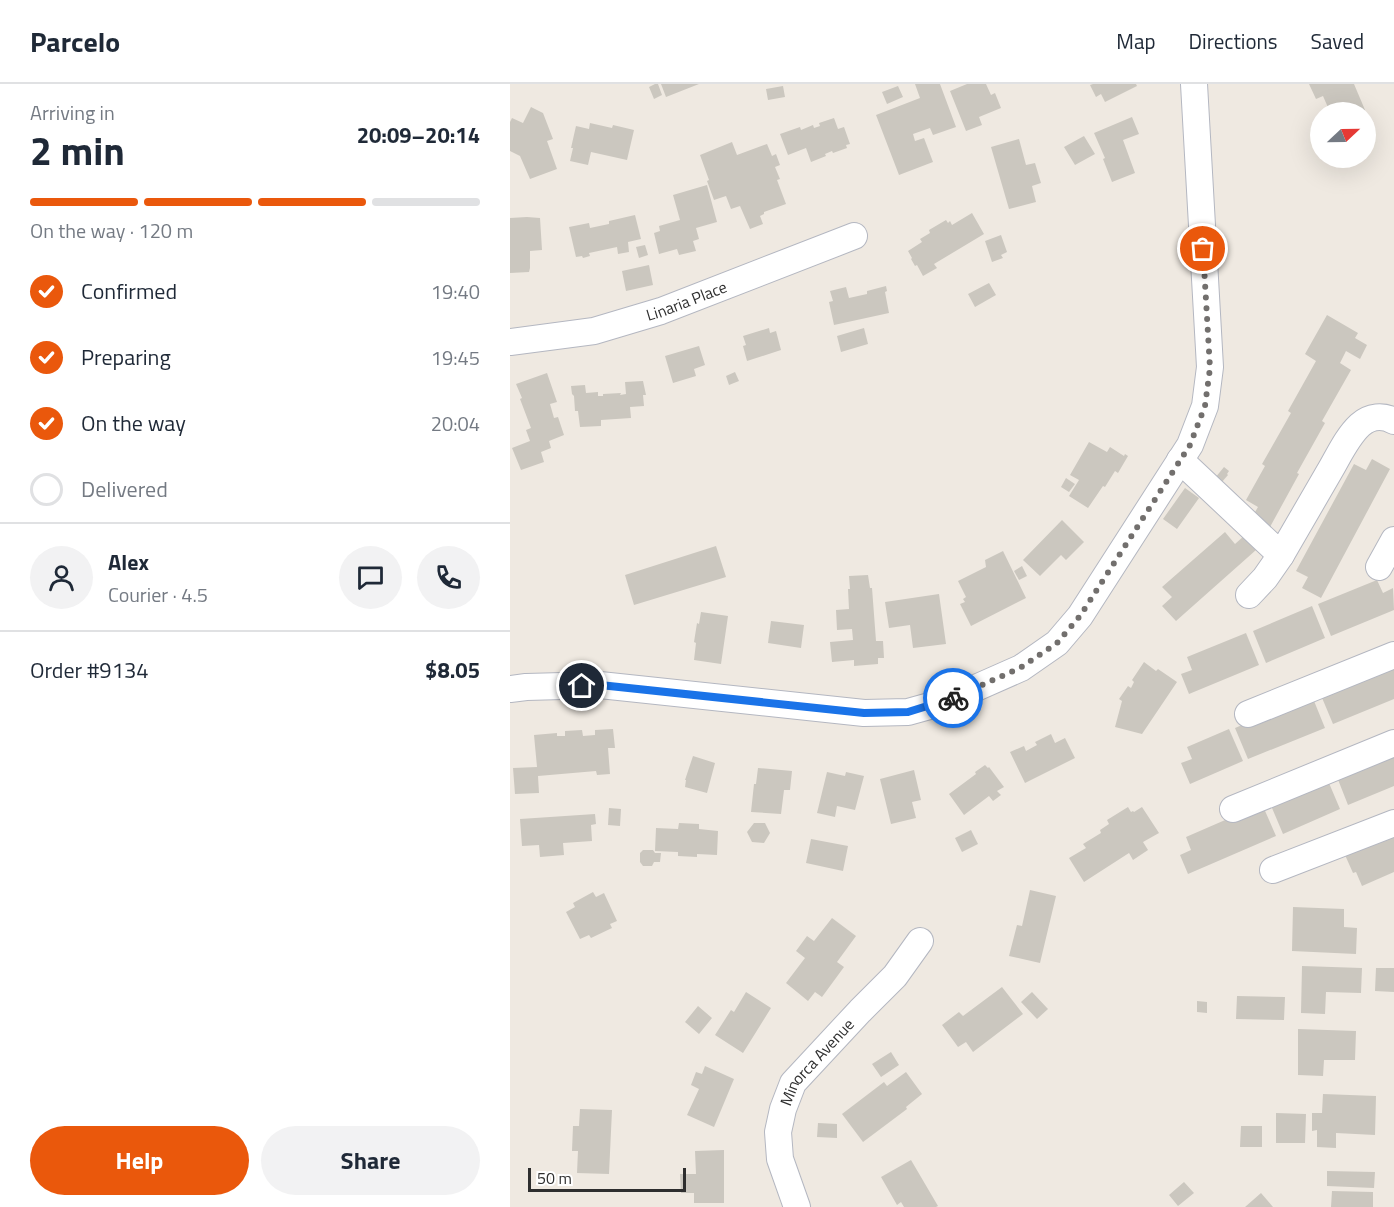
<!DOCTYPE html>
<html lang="en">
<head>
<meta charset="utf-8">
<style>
	body { margin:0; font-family:"Titillium Web",sans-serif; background:#f2f2f3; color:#1f2937; height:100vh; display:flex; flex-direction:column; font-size:22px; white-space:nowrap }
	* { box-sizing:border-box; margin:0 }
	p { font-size:20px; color:#747a83 }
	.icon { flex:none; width:33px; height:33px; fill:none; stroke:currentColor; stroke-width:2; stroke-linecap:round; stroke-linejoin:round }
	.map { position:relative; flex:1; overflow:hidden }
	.panel { display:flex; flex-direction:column; background:#fff; width:510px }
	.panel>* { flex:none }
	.needle { width:39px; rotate:68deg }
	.tools { position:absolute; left:800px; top:18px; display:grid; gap:12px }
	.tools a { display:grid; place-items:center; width:66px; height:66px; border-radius:50%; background:#fff; box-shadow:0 6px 24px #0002; font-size:30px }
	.scale { position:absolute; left:18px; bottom:15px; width:158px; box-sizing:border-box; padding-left:6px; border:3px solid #2e2e2e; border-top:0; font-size:16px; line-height:21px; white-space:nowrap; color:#2e2e2e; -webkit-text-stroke:4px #fff; paint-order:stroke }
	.pin { position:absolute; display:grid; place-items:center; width:51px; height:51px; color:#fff; margin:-26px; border:3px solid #fff; border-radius:50%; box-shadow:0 2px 6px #0007 }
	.courier { position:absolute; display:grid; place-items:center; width:60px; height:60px; margin:-30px; border:4px solid #1a73e8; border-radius:50%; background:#fff; color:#222; box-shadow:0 2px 8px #0007 }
	.overview em { font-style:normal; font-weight:700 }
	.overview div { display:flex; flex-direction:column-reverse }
	.overview { display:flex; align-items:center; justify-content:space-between; height:102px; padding:0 30px }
	h1 { font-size:39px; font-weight:700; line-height:45px }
	.bar { display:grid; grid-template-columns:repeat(4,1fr); gap:9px 6px; align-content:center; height:72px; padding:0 30px }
	.bar i { height:8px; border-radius:4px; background:#e0e1e3 }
	.bar .on { background:#ea580c }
	.bar p { grid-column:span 4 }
	.line { display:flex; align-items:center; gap:15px; padding:0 30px; border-top:2px solid #e0e1e3 }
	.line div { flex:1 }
	.round { display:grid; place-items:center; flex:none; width:63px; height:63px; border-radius:32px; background:#f2f2f3 }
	ol { padding:0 30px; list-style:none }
	li { display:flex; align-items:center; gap:18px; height:66px }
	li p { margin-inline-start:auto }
	li .icon { padding:6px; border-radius:50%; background:#ea580c; color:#fff; stroke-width:4 }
	li:last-child { color:#747a83 }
	li i { width:33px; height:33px; border:3px solid #e0e1e3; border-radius:50% }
	.cta { display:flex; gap:12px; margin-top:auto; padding:12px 30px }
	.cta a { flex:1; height:69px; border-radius:36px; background:#ea580c; color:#fff; font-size:24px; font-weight:700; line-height:69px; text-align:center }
	.cta a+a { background:#f2f2f3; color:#1f2937 }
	header { display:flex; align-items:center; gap:36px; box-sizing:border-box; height:84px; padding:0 30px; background:#fff; border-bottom:2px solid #e0e1e3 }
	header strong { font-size:28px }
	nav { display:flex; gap:33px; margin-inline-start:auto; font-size:21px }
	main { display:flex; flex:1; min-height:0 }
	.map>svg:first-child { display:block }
</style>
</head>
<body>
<header>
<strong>Parcelo</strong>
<nav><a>Map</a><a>Directions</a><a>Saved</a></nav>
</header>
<main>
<section class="panel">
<div class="overview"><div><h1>2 min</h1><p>Arriving in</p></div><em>20:09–20:14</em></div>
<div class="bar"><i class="on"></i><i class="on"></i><i class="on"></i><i></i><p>On the way · 120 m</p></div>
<ol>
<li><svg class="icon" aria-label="check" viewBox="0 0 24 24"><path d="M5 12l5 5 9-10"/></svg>Confirmed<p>19:40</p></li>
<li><svg class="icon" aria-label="check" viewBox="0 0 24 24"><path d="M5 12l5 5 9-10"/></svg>Preparing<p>19:45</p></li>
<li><svg class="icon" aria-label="check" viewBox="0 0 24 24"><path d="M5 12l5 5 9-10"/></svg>On the way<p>20:04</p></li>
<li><i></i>Delivered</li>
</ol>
<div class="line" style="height:108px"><a class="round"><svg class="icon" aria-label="person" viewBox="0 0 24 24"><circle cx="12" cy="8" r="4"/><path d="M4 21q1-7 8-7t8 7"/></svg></a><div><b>Alex</b><p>Courier · 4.5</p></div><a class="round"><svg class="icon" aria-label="chat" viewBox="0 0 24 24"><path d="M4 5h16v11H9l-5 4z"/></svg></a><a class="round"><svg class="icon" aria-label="phone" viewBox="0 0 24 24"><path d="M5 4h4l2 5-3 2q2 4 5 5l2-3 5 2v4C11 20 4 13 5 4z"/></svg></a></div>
<div class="line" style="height:78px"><div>Order #9134</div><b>$8.05</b></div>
<div class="cta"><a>Help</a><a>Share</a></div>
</section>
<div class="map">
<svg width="884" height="1123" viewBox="0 0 884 1123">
	<rect width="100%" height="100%" fill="#efe9e1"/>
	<!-- building -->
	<path fill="#cbc7bf" d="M 145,0 L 148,0 L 152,11 L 144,15 L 139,3 Z
		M 151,0 L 189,0 L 156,13 Z
		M 405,0 L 430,0 L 446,43 L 423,51 L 420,44 L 403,50 L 405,57 L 414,54 L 423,78 L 389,91 L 366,31 L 410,14 Z
		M 457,0 L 476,0 L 481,11 L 485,9 L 491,24 L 469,33 L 472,41 L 456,47 L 440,7 Z
		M 583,0 L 626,0 L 627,2 L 595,18 L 591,10 L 586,13 L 580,1 Z
		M 799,0 L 844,0 L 855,26 L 849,28 L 820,28 L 813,12 L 806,15 Z
		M 273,2 L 275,13 L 258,16 L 256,5 Z
		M 388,2 L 393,13 L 377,20 L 372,8 Z
		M 21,23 L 33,29 L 43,55 L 37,57 L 47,85 L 20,95 L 10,72 L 0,67 L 0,38 L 2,34 L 13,39 Z
		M 622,33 L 629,50 L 613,56 L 625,89 L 602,98 L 593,75 L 595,74 L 584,49 Z
		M 324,34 L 328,45 L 334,43 L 340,60 L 336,61 L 337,64 L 323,69 L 322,67 L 315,70 L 316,72 L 301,78 L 296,64 L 278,71 L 270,50 L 290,43 L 291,46 L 303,41 L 304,44 L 310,42 L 309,39 Z
		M 80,39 L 102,44 L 103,41 L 124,46 L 117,76 L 81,68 L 78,81 L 60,77 L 63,64 L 61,64 L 66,42 L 79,45 Z
		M 574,52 L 585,70 L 565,81 L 554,63 Z
		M 509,55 L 516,81 L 525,79 L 531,99 L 522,102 L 526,118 L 499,125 L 481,63 Z
		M 222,58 L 227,71 L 257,60 L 262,72 L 266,70 L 270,81 L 265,83 L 270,95 L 267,96 L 276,120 L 254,128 L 254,130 L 250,132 L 253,140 L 240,145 L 230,122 L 221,125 L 216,112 L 204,116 L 197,97 L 199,96 L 190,71 Z
		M 197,101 L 207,138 L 186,144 L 189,155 L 183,157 L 186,167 L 169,171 L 167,165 L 149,170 L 144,149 L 150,147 L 149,142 L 170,136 L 163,111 Z
		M 462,129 L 474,150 L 424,180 L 427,184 L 413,192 L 407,181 L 405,182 L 401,175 L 402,174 L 398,167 L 412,158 L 410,155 L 420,149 L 419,146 L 436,136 L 438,139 L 440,137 L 442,141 Z
		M 125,131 L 131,155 L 118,158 L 119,168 L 108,170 L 107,163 L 79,169 L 80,172 L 73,174 L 72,172 L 66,173 L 59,143 L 79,139 L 80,144 L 99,140 L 99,137 Z
		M 17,133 L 30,134 L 32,166 L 20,167 L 20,184 L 19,188 L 0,189 L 0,134 Z
		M 491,151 L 497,168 L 491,171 L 493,174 L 482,178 L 475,157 Z
		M 135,161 L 138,171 L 129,174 L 126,163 Z
		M 139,181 L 143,201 L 116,207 L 112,187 Z
		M 479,199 L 486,211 L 465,223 L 458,210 Z
		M 376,202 L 377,207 L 375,208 L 379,229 L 324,241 L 319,218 L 323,217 L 320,207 L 336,203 L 339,214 L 357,210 L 357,207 Z
		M 817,231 L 848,249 L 845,254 L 857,261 L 850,275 L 836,267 L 830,279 L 841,286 L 812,337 L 815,339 L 787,389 L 789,390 L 760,443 L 742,433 L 748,423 L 736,416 L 755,382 L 752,380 L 781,329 L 778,327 L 806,277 L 795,270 Z
		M 259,244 L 260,249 L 266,247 L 271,266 L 237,277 L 233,262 L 236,261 L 233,252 Z
		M 354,244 L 358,260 L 331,268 L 327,252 Z
		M 189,262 L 195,281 L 184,285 L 186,292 L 163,299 L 155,272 Z
		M 225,288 L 229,297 L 219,301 L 216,292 Z
		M 37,289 L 47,318 L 40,320 L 44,334 L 48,333 L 54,351 L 39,357 L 41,364 L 31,368 L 34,378 L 11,386 L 2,364 L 20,357 L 16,346 L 21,344 L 10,315 L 12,314 L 6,300 Z
		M 133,297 L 136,311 L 133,311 L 134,322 L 120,323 L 121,334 L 91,336 L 91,342 L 70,343 L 68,327 L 65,327 L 64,312 L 62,310 L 61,302 L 75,301 L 76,309 L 88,308 L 88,312 L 93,312 L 93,310 L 111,309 L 110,311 L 116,310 L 115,298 Z
		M 579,358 L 597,368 L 600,363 L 614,372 L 615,370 L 618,372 L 608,389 L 605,387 L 595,403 L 593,402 L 578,424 L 559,412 L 569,396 L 560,391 Z
		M 862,375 L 880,385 L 811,514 L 792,504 L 798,493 L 786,487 L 844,380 L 856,386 Z
		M 714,383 L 719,387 L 717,390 L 718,391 L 711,399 L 705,394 Z
		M 556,394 L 565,400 L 559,408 L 551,403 Z
		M 675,404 L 689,414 L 667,445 L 653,435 Z
		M 552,436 L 574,458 L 556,476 L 551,471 L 530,492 L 513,476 Z
		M 715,448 L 725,460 L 734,452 L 746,466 L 666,537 L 652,522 L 662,513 L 652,503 Z
		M 206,462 L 216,493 L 124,521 L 115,491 Z
		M 493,467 L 516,514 L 461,542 L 450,520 L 455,518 L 453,515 L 456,513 L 448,497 L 476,483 L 475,476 Z
		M 512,482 L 517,492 L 509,496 L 504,487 Z
		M 358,491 L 360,504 L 362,504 L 366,557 L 373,557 L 374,574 L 368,574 L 368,580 L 344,582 L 344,576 L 322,578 L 320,558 L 343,556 L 342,545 L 327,546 L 326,526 L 339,525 L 338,505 L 340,505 L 339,492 Z
		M 867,496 L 873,509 L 883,504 L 884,526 L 821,552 L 808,520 Z
		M 429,510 L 436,560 L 403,564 L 400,541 L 379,544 L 375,518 Z
		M 802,522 L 815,554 L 756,579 L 743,547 Z
		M 191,528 L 218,532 L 211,580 L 184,576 L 186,559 L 184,558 L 187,539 L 189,540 Z
		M 261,537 L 294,541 L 291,564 L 258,559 Z
		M 736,549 L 749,581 L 679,610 L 671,590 L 682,586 L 677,573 Z
		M 634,578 L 646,587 L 648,585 L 667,598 L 632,650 L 605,643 L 612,617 L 609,615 L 618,602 L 621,604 L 624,598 L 622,596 Z
		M 884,578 L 884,615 L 823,640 L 810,609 Z
		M 802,612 L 815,644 L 738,675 L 725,644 Z
		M 103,645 L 105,664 L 98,664 L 100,690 L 87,691 L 86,687 L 28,692 L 29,709 L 5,710 L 3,684 L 27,683 L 24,651 L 47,649 L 47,652 L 55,652 L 55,647 L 72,646 L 73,652 L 85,651 L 85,646 Z
		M 719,645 L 733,677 L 680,700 L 671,679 L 682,675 L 677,663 Z
		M 541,650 L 545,659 L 555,654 L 565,674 L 515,699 L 500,668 L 514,662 L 516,667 L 527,661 L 525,658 Z
		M 884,664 L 884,702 L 838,721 L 825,688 Z
		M 183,672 L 205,679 L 197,709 L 175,703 L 176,696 L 175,696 Z
		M 475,681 L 478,684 L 479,683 L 494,703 L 487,707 L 491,711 L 483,717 L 479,712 L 454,731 L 439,710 L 466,690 L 465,688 Z
		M 248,684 L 282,687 L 280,706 L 274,706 L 271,730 L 241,728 L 244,700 L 246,700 Z
		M 404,686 L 411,716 L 402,718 L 406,734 L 381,740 L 370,695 Z
		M 317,688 L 335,692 L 336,688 L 354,692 L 345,726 L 327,722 L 325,733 L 307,729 Z
		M 816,692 L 830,725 L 773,750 L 759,717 Z
		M 752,720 L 766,752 L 678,790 L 670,771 L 681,766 L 676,753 Z
		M 618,723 L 621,728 L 623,727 L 624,728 L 632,723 L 649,749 L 633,758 L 638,766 L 623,776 L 619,769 L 574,798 L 559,774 L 576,764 L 573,760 L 591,749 L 590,746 L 599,740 L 597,736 Z
		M 99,724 L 111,725 L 110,742 L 98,741 Z
		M 85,730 L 86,740 L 81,741 L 82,757 L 53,759 L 54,771 L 30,773 L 29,761 L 12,762 L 10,735 Z
		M 169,739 L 189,740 L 189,745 L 208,747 L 207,771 L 187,770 L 187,773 L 168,772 L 168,768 L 145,767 L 146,744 L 168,745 Z
		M 244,739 L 255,739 L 260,749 L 254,759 L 242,758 L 237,748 Z
		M 461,746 L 468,760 L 452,768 L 445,754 Z
		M 884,750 L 884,788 L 852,802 L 846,788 L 843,789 L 835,771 Z
		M 301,755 L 338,762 L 333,787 L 296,779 Z
		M 133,766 L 143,766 L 145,769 L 151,769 L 150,778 L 144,778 L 142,782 L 133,782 L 130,778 L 130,769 Z
		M 520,806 L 546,812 L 530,879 L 499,872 L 507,841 L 512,842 Z
		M 83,808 L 86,813 L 94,809 L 107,837 L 100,840 L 102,844 L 81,854 L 79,851 L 70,855 L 56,828 L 65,823 L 63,819 Z
		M 783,823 L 834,825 L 834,843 L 847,844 L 846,870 L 782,867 Z
		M 322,834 L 346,852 L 327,878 L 334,883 L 312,913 L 305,908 L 298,917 L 276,899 L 295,874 L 286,867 L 297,852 L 304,857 Z
		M 792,882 L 852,884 L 851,909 L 816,908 L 815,930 L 791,929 Z
		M 866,884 L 884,884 L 884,908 L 865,907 Z
		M 492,903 L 513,930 L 463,968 L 456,958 L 448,963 L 432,941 L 449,928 L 453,932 Z
		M 236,908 L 261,924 L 233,969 L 205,951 L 221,926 L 224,928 Z
		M 522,908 L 538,925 L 527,935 L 511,918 Z
		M 727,912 L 775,913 L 774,936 L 726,935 Z
		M 687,917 L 697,918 L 697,929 L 687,928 Z
		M 188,922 L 202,934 L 189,950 L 175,938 Z
		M 788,945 L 846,947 L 845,976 L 814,976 L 813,992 L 788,991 Z
		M 381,968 L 389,981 L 371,993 L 362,980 Z
		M 195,982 L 224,995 L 204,1043 L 177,1031 L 189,1005 L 181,1001 L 186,988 L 192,990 Z
		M 396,988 L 412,1010 L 396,1023 L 397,1025 L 353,1058 L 332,1030 L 374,998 L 377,1002 Z
		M 813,1010 L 866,1012 L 865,1051 L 826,1049 L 826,1064 L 807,1063 L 807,1046 L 802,1047 L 802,1029 L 812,1029 Z
		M 70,1025 L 102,1026 L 99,1090 L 67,1089 L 68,1067 L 62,1067 L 63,1042 L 69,1042 Z
		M 766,1029 L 796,1030 L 795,1059 L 766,1059 Z
		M 308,1039 L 327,1040 L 327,1054 L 307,1053 Z
		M 731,1042 L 752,1042 L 752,1063 L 730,1063 Z
		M 214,1066 L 214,1119 L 184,1119 L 184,1109 L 171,1109 L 170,1090 L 186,1090 L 185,1067 Z
		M 401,1076 L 428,1122 L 426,1123 L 394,1123 L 391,1118 L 387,1121 L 371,1093 Z
		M 817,1087 L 865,1088 L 864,1104 L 817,1102 Z
		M 674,1098 L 684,1109 L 668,1122 L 659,1111 Z
		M 822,1107 L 863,1108 L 863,1123 L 821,1123 Z
		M 751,1109 L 763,1123 L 735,1123 Z"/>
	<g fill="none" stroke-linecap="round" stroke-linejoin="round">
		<defs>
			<g id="minor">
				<path id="s1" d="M 0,258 L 84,247 L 151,227 L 344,152"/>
				<path d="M 670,376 L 771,471 C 788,442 805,412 822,383 C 830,369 838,352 850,341 C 860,332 873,331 884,337"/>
				<path d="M 869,483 L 884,456"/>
				<path d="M 739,511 L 755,494 L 771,471"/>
				<path d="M 0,605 L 16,603 L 90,601 L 354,629 L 398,628 L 434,618 L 511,584 L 547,559 L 570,532 L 680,361 L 695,322 L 700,283 L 684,0"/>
				<path d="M 738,630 L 884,571"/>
				<path d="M 723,725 L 884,659"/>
				<path d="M 763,786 L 884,739"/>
				<path id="s2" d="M 287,1123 L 270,1075 L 268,1048 L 273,1025 L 283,999 L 350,927 L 385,892 L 410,857"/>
			</g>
		</defs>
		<!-- minor casing -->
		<use href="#minor" stroke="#b4b7c1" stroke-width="28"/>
		<!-- minor -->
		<use href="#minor" stroke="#fff" stroke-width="26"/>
	</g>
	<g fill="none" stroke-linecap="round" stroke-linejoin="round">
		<!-- done -->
		<path stroke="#726f6d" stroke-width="6" stroke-dasharray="0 10.8" d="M 443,614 L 510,584 L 547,559 L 570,532 L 680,361 L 695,322 L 700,284 L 693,165"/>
		<!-- route -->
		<path stroke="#1a73e8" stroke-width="8" d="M 72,602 L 90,601 L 354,629 L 398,628 L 443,614"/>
	</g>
	<g text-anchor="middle" stroke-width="6" stroke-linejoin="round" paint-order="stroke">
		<!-- street labels -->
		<g font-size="16" fill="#2e2e2e" stroke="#fff">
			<text dy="6" stroke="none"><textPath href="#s1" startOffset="182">Linaria Place</textPath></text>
			<text dy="6" stroke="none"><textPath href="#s2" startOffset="160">Minorca Avenue</textPath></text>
		</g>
	</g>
</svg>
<div class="tools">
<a><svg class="needle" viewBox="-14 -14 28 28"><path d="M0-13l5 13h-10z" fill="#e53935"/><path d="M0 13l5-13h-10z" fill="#747a83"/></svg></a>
</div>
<div class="scale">50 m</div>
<div class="pin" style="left:693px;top:165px;background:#ea580c"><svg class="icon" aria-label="bag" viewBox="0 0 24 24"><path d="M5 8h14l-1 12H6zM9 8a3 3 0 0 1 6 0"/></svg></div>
<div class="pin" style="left:72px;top:602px;background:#1f2937"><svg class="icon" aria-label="home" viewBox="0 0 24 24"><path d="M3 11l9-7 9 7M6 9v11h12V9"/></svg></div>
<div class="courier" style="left:443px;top:614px"><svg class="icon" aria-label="bike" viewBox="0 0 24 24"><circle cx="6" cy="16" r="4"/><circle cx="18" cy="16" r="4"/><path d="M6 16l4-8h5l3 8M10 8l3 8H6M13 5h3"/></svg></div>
</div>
</main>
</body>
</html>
